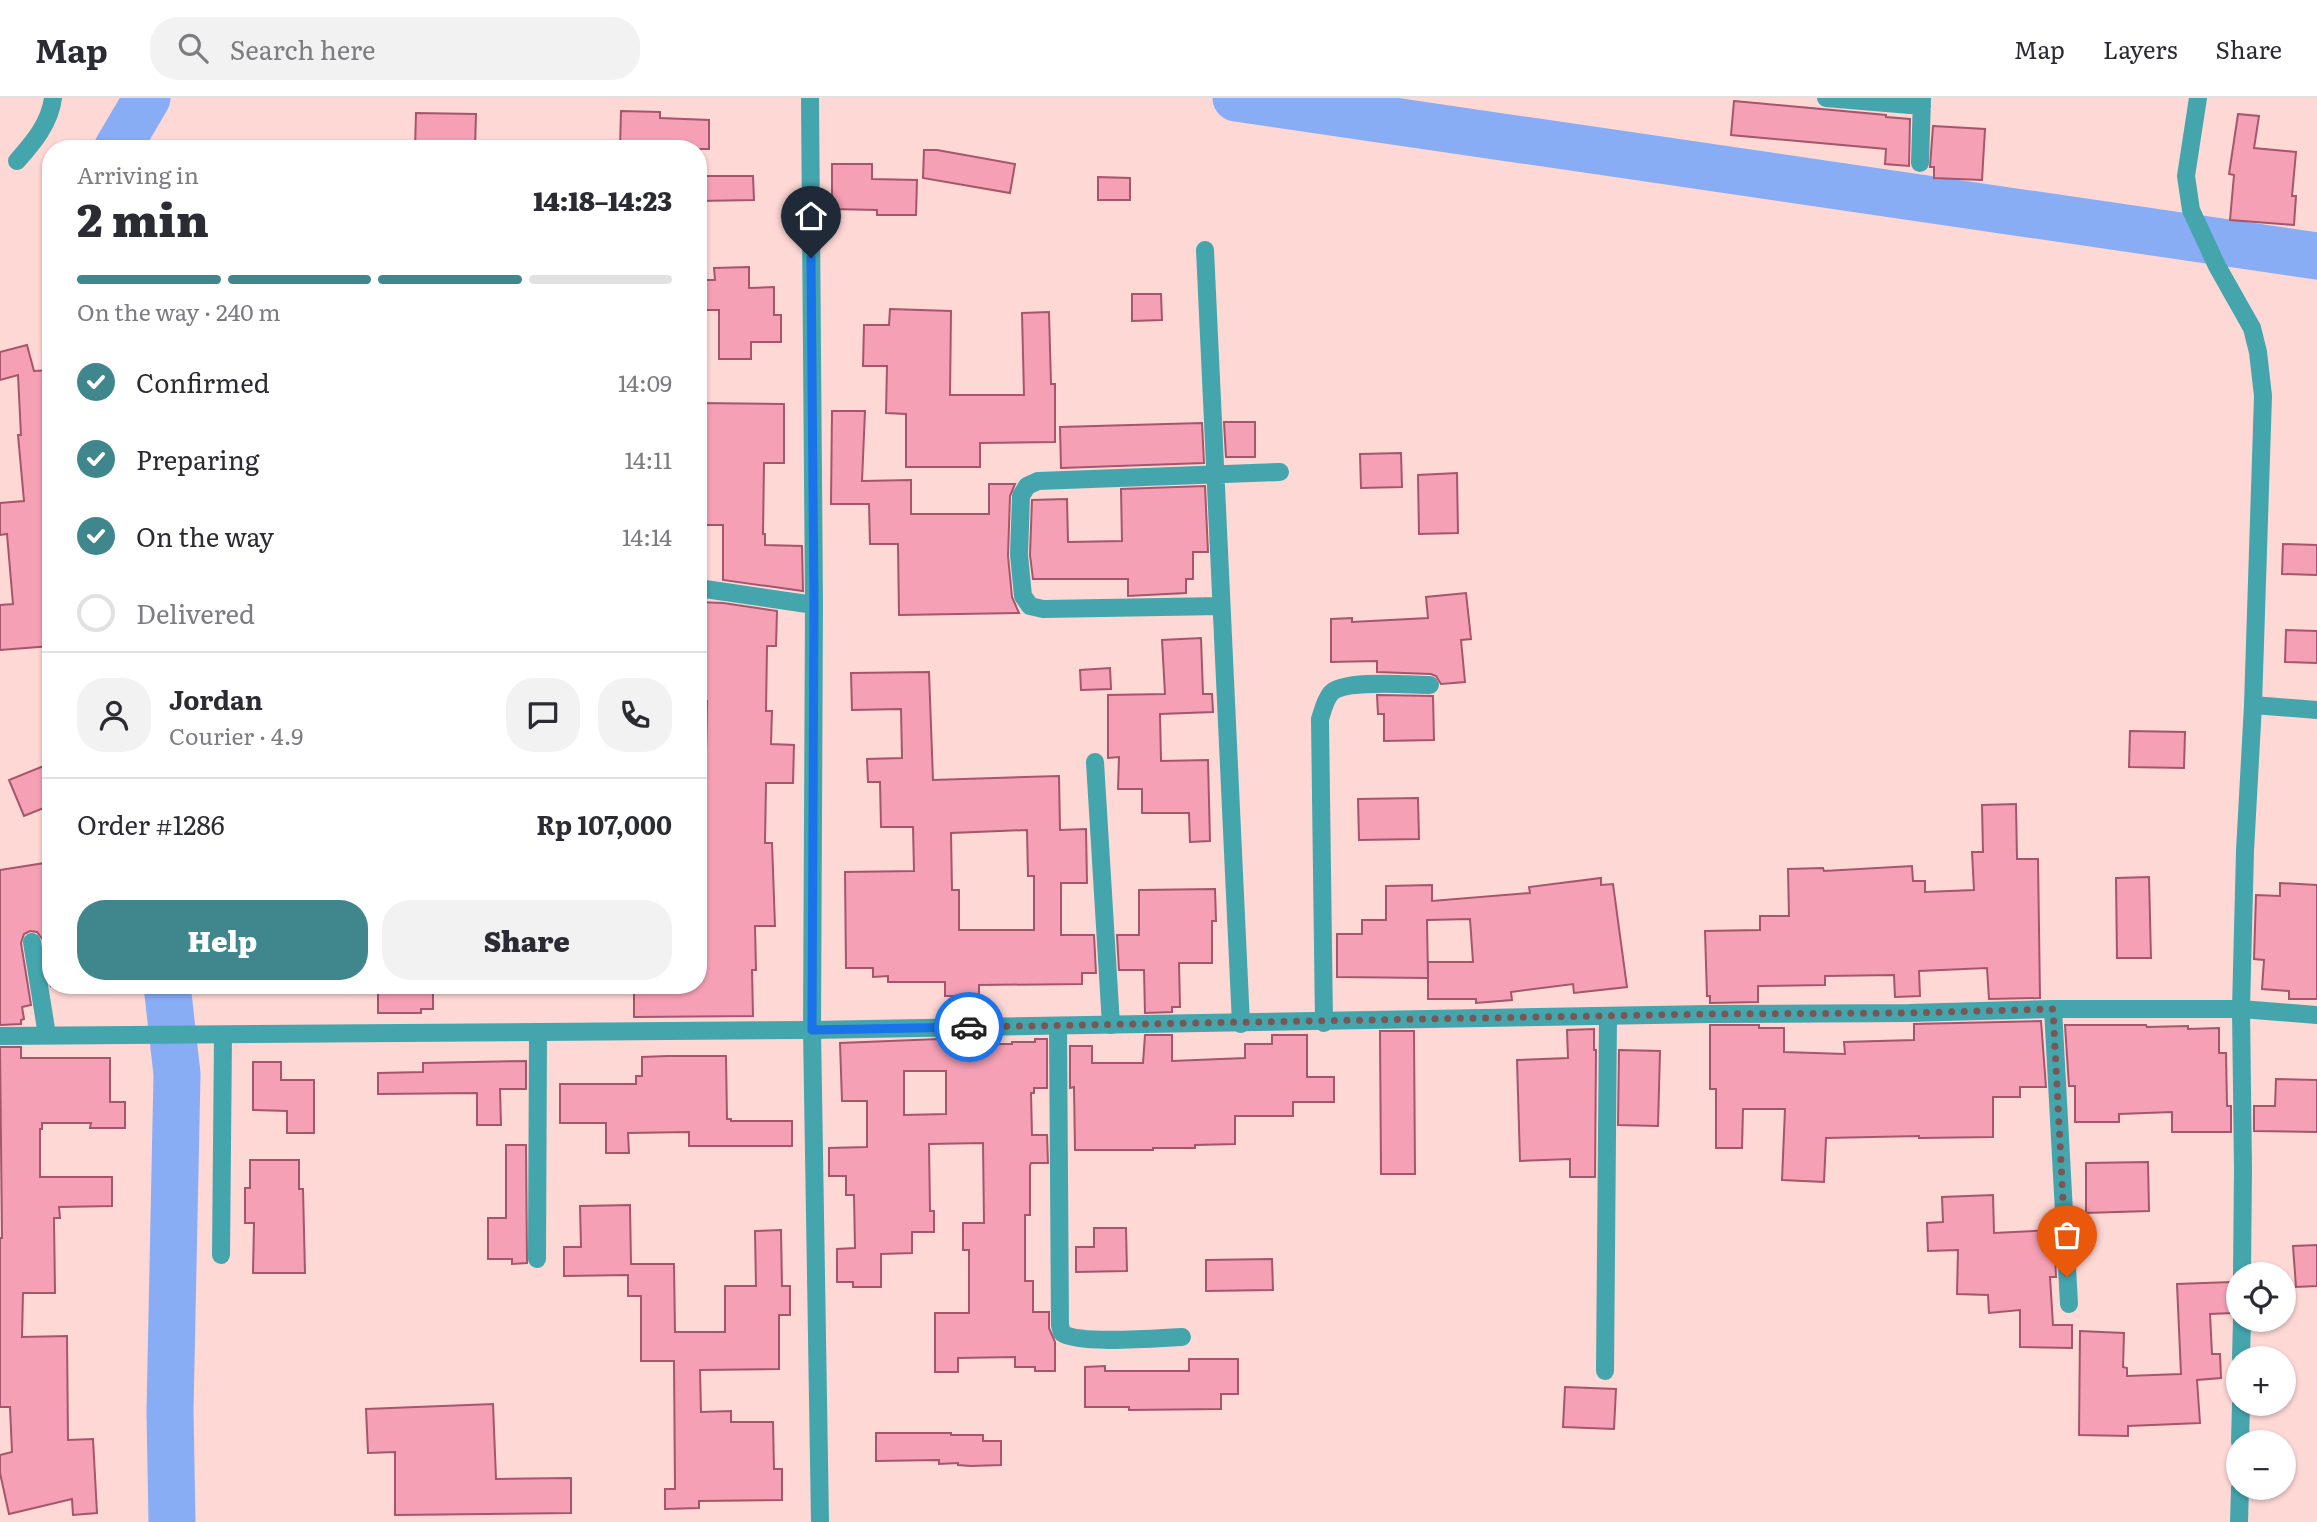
<!DOCTYPE html>
<html lang="en">
<head>
<meta charset="utf-8">
<style>
	body { margin:0; font-family:Literata,serif; background:#f2f2f3; color:#2b2b33; height:100vh; display:flex; flex-direction:column; font-size:26px; white-space:nowrap }
	* { box-sizing:border-box; margin:0 }
	p { font-size:23px; color:#7c7c81 }
	.icon { flex:none; width:38px; height:38px; fill:none; stroke:currentColor; stroke-width:2; stroke-linecap:round; stroke-linejoin:round }
	.map { position:relative; flex:1; overflow:hidden }
	.details { position:absolute; left:42px; top:42px; width:665px; height:854px; display:flex; flex-direction:column; background:#fff; border-radius:28px; box-shadow:0 2px 5px #0004 }
	.details>* { flex:none }
	.buttons { position:absolute; left:2226px; top:1164px; display:grid; gap:14px }
	.buttons a { display:grid; place-items:center; width:70px; height:70px; border-radius:50%; background:#fff; box-shadow:0 2px 5px #0004; font-size:35px }
	.pin { position:absolute; display:grid; place-items:center; width:60px; height:60px; color:#fff; margin:-72px -30px; border-radius:50% 50% 50% 0; rotate:-45deg; box-shadow:0 0 7px #0007 }
	.pin .icon { rotate:45deg }
	.courier { position:absolute; display:grid; place-items:center; width:70px; height:70px; margin:-35px; border:5px solid #1a73e8; border-radius:50%; background:#fff; color:#222; box-shadow:0 2px 9px #0007 }
	.overview em { font-style:normal; font-weight:800 }
	.overview div { display:flex; flex-direction:column-reverse }
	.overview { display:flex; align-items:center; justify-content:space-between; height:119px; padding:0 35px }
	h1 { font-size:46px; font-weight:800; line-height:52px }
	.bar { display:grid; grid-template-columns:repeat(4,1fr); gap:10px 7px; align-content:center; height:84px; padding:0 35px }
	.bar i { height:9px; border-radius:5px; background:#e1e1e2 }
	.bar .active { background:#3f878d }
	.bar p { grid-column:span 4 }
	.line { display:flex; align-items:center; gap:18px; padding:0 35px; border-top:2px solid #e1e1e2 }
	.line div { flex:1 }
	.round { display:grid; place-items:center; flex:none; width:74px; height:74px; border-radius:28px; background:#f2f2f3 }
	ol { padding:0 35px; list-style:none }
	li { display:flex; align-items:center; gap:21px; height:77px }
	li p { margin-inline-start:auto }
	li .icon { padding:7px; border-radius:50%; background:#3f878d; color:#fff; stroke-width:4 }
	li:last-child { color:#7c7c81 }
	li i { width:38px; height:38px; border:4px solid #e1e1e2; border-radius:50% }
	.primary-button { display:flex; gap:14px; margin-top:auto; padding:14px 35px }
	.primary-button a { flex:1; height:80px; border-radius:28px; background:#3f878d; color:#fff; font-size:28px; font-weight:800; line-height:80px; text-align:center }
	.primary-button a+a { background:#f2f2f3; color:#2b2b33 }
	header { display:flex; align-items:center; gap:42px; box-sizing:border-box; height:98px; padding:0 35px; background:#fff; border-bottom:2px solid #e1e1e2 }
	header strong { font-size:33px }
	nav { display:flex; gap:38px; margin-inline-start:auto; font-size:24px }
	.search { width:490px; height:63px; background:#f2f2f3; display:flex; align-items:center; gap:18px; box-sizing:border-box; padding:0 24px; border-radius:28px; color:#7c7c81; font-size:26px }
	.map>svg:first-child { display:block }
</style>
</head>
<body>
<header>
<strong>Map</strong>
<div class="search"><svg class="icon" aria-label="search" viewBox="0 0 24 24"><circle cx="10" cy="10" r="6"/><path d="M15 15l6 6"/></svg>Search here</div>
<nav><a>Map</a><a>Layers</a><a>Share</a></nav>
</header>
<div class="map">
<svg width="2317" height="1424" viewBox="0 0 2317 1424">
	<rect width="100%" height="100%" fill="#fed8d5"/>
	<g fill="none" stroke-linecap="round" stroke-linejoin="round">
		<!-- river -->
		<path stroke="#88adf5" stroke-width="47" d="M 1236,0 L 2317,158
			M 117,51 L 147,0
			M 167,887 L 177,976 L 170,1313 L 172,1424"/>
	</g>
	<!-- building -->
	<path fill="#f6a0b6" stroke="#a5566c" stroke-width="2" fill-rule="evenodd" d="M 1734,3 L 1886,17 L 1886,19 L 1910,21 L 1909,68 L 1885,66 L 1886,51 L 1731,37 Z
		M 621,13 L 660,14 L 660,20 L 709,22 L 709,51 L 620,51 Z
		M 416,15 L 476,16 L 475,51 L 415,51 Z
		M 2238,16 L 2259,18 L 2254,50 L 2296,54 L 2292,98 L 2296,98 L 2294,127 L 2230,122 L 2234,77 L 2229,76 Z
		M 1933,28 L 1985,31 L 1982,82 L 1934,80 L 1934,69 L 1930,69 Z
		M 924,52 L 937,52 L 1015,66 L 1010,95 L 923,80 Z
		M 832,66 L 872,66 L 872,81 L 917,82 L 916,117 L 877,117 L 877,112 L 832,111 Z
		M 698,78 L 753,78 L 754,102 L 698,103 Z
		M 1098,79 L 1130,80 L 1130,102 L 1098,102 Z
		M 749,169 L 749,190 L 774,189 L 774,217 L 781,217 L 781,244 L 751,244 L 751,261 L 719,261 L 719,212 L 698,212 L 698,182 L 715,182 L 714,170 Z
		M 1132,196 L 1161,196 L 1162,222 L 1132,223 Z
		M 890,211 L 951,213 L 950,297 L 1024,297 L 1022,215 L 1049,214 L 1051,286 L 1055,286 L 1055,344 L 980,345 L 980,369 L 906,369 L 906,316 L 886,315 L 887,268 L 863,268 L 864,227 L 889,227 Z
		M 27,247 L 34,273 L 51,272 L 51,548 L 0,552 L 0,507 L 13,506 L 7,436 L 0,437 L 0,405 L 24,403 L 18,337 L 21,337 L 18,277 L 0,282 L 0,254 Z
		M 698,305 L 784,306 L 784,365 L 764,365 L 763,436 L 765,436 L 765,447 L 802,448 L 803,493 L 723,482 L 723,427 L 698,427 Z
		M 832,313 L 865,313 L 862,383 L 911,382 L 911,416 L 989,416 L 989,386 L 1015,386 L 1010,398 L 1008,458 L 1012,499 L 1019,515 L 899,517 L 898,446 L 870,446 L 869,406 L 831,406 Z
		M 1224,324 L 1255,324 L 1255,359 L 1226,359 Z
		M 1202,325 L 1204,365 L 1061,370 L 1060,329 Z
		M 1401,355 L 1402,389 L 1361,390 L 1360,356 Z
		M 1457,375 L 1458,435 L 1419,436 L 1418,377 Z
		M 1205,388 L 1208,454 L 1193,454 L 1193,481 L 1186,481 L 1186,495 L 1128,498 L 1128,481 L 1033,481 L 1030,457 L 1032,402 L 1067,401 L 1068,444 L 1122,443 L 1121,391 Z
		M 2283,446 L 2317,447 L 2317,477 L 2282,476 Z
		M 1466,495 L 1471,541 L 1461,542 L 1465,584 L 1441,586 L 1436,578 L 1431,576 L 1377,574 L 1377,563 L 1331,564 L 1331,521 L 1352,520 L 1352,524 L 1428,520 L 1426,499 Z
		M 698,504 L 723,505 L 777,513 L 776,548 L 767,548 L 766,613 L 772,613 L 771,646 L 794,647 L 793,685 L 766,685 L 765,745 L 772,745 L 775,828 L 755,828 L 756,872 L 752,872 L 753,918 L 634,919 L 634,887 L 698,887 L 698,658 L 706,658 L 707,603 L 698,603 Z
		M 2286,532 L 2317,533 L 2317,565 L 2285,564 Z
		M 1201,540 L 1203,596 L 1212,596 L 1213,614 L 1160,616 L 1161,663 L 1208,662 L 1210,743 L 1190,744 L 1189,715 L 1142,715 L 1142,691 L 1118,691 L 1119,659 L 1108,660 L 1108,597 L 1165,596 L 1162,542 Z
		M 1110,570 L 1111,591 L 1081,592 L 1080,572 Z
		M 929,574 L 933,682 L 1059,678 L 1060,732 L 1086,731 L 1087,785 L 1061,785 L 1061,837 L 1094,837 L 1096,875 L 1082,875 L 1082,886 L 979,887 L 979,898 L 945,898 L 945,884 L 888,884 L 888,878 L 873,879 L 873,870 L 846,870 L 845,774 L 914,773 L 913,729 L 881,729 L 880,684 L 868,684 L 867,661 L 902,660 L 901,611 L 852,612 L 851,575 ZM 1027,732 L 1028,778 L 1034,778 L 1034,832 L 959,832 L 959,792 L 952,792 L 951,735 Z
		M 1377,597 L 1433,598 L 1434,642 L 1384,643 L 1384,616 L 1378,616 Z
		M 2130,633 L 2185,634 L 2184,670 L 2129,669 Z
		M 51,665 L 51,707 L 24,718 L 9,682 Z
		M 1418,700 L 1419,741 L 1359,742 L 1358,701 Z
		M 2016,706 L 2017,761 L 2038,761 L 2040,900 L 1989,901 L 1987,870 L 1919,873 L 1920,898 L 1895,899 L 1894,877 L 1825,878 L 1825,887 L 1758,888 L 1758,904 L 1710,905 L 1710,898 L 1707,898 L 1705,833 L 1760,832 L 1760,818 L 1789,818 L 1788,771 L 1823,770 L 1824,773 L 1912,768 L 1913,783 L 1925,783 L 1925,794 L 1974,792 L 1972,754 L 1983,754 L 1982,707 Z
		M 51,764 L 51,889 L 43,842 L 37,834 L 30,833 L 24,836 L 21,845 L 31,907 L 22,909 L 24,921 L 21,922 L 21,926 L 0,927 L 0,772 Z
		M 2149,779 L 2151,860 L 2117,860 L 2116,780 Z
		M 1601,780 L 1601,787 L 1613,786 L 1627,889 L 1574,895 L 1573,886 L 1511,894 L 1512,902 L 1476,905 L 1476,901 L 1428,901 L 1428,864 L 1473,864 L 1470,821 L 1427,822 L 1428,880 L 1337,879 L 1337,836 L 1362,836 L 1362,822 L 1386,822 L 1386,788 L 1432,787 L 1432,803 L 1530,795 L 1529,789 Z
		M 2280,785 L 2317,787 L 2317,901 L 2289,901 L 2289,893 L 2262,891 L 2264,862 L 2254,861 L 2256,797 L 2280,798 Z
		M 1215,791 L 1216,823 L 1212,823 L 1212,865 L 1179,865 L 1180,909 L 1172,909 L 1172,914 L 1145,915 L 1144,872 L 1119,872 L 1117,837 L 1139,837 L 1139,792 Z
		M 378,887 L 433,887 L 433,911 L 421,911 L 421,915 L 378,915 Z
		M 2041,923 L 2046,989 L 2020,989 L 2020,999 L 1993,999 L 1993,1039 L 1919,1040 L 1919,1038 L 1826,1040 L 1824,1084 L 1782,1082 L 1785,1011 L 1743,1011 L 1742,1050 L 1716,1050 L 1716,991 L 1710,991 L 1710,927 L 1759,927 L 1759,930 L 1784,930 L 1784,954 L 1845,956 L 1844,944 L 1914,942 L 1914,926 Z
		M 2065,927 L 2146,927 L 2147,929 L 2188,928 L 2188,931 L 2219,930 L 2219,955 L 2226,955 L 2227,1008 L 2231,1008 L 2231,1034 L 2172,1034 L 2172,1014 L 2119,1016 L 2119,1024 L 2075,1024 L 2075,988 L 2069,988 Z
		M 1594,931 L 1594,952 L 1596,952 L 1595,1079 L 1570,1079 L 1570,1061 L 1520,1063 L 1517,962 L 1568,960 L 1567,932 Z
		M 1380,933 L 1414,933 L 1415,1076 L 1381,1076 Z
		M 1145,937 L 1172,937 L 1172,963 L 1245,960 L 1245,946 L 1272,946 L 1272,937 L 1307,937 L 1307,979 L 1334,979 L 1334,1004 L 1293,1004 L 1293,1018 L 1235,1018 L 1235,1046 L 1195,1047 L 1195,1050 L 1153,1050 L 1153,1052 L 1075,1052 L 1074,989 L 1070,990 L 1070,948 L 1092,948 L 1092,965 L 1143,965 Z
		M 939,941 L 939,944 L 966,943 L 966,946 L 1012,946 L 1012,944 L 1035,944 L 1035,941 L 1047,941 L 1047,990 L 1034,990 L 1034,995 L 1031,995 L 1032,1037 L 1047,1037 L 1048,1065 L 1031,1065 L 1030,1068 L 1030,1117 L 1025,1117 L 1025,1183 L 1033,1183 L 1033,1214 L 1049,1214 L 1049,1230 L 1055,1244 L 1055,1273 L 1035,1273 L 1035,1269 L 1015,1269 L 1015,1259 L 958,1260 L 958,1274 L 935,1274 L 935,1215 L 969,1215 L 969,1152 L 963,1152 L 963,1125 L 984,1125 L 983,1045 L 929,1046 L 930,1113 L 934,1113 L 934,1134 L 912,1134 L 912,1155 L 881,1156 L 881,1189 L 853,1189 L 853,1184 L 837,1184 L 837,1151 L 855,1150 L 854,1097 L 846,1097 L 846,1078 L 829,1078 L 829,1050 L 867,1049 L 867,1003 L 842,1003 L 840,945 ZM 904,973 L 946,973 L 946,1016 L 904,1017 Z
		M 0,949 L 21,949 L 21,960 L 110,960 L 110,1004 L 125,1004 L 125,1030 L 90,1030 L 91,1025 L 42,1025 L 42,1031 L 40,1031 L 40,1079 L 112,1079 L 112,1108 L 59,1109 L 60,1120 L 54,1120 L 55,1195 L 23,1195 L 22,1239 L 67,1238 L 68,1342 L 93,1341 L 97,1415 L 73,1417 L 72,1401 L 9,1416 L 0,1375 L 0,1357 L 12,1354 L 10,1309 L 0,1309 L 0,1140 L 2,1140 Z
		M 1619,952 L 1660,953 L 1658,1028 L 1618,1027 Z
		M 667,958 L 726,958 L 727,1021 L 731,1021 L 731,1023 L 792,1023 L 792,1048 L 689,1048 L 689,1034 L 628,1035 L 629,1055 L 606,1055 L 606,1025 L 560,1025 L 560,986 L 636,986 L 636,978 L 642,978 L 642,959 Z
		M 526,963 L 526,991 L 500,991 L 501,1027 L 477,1027 L 477,995 L 378,996 L 378,975 L 423,974 L 423,965 Z
		M 253,964 L 281,964 L 281,982 L 314,982 L 314,1035 L 287,1035 L 287,1013 L 253,1012 Z
		M 2276,981 L 2317,982 L 2317,1034 L 2254,1033 L 2254,1008 L 2275,1008 Z
		M 506,1047 L 526,1047 L 527,1165 L 512,1166 L 512,1161 L 488,1161 L 488,1120 L 506,1120 Z
		M 250,1062 L 299,1062 L 299,1091 L 303,1091 L 305,1175 L 253,1175 L 254,1125 L 245,1125 L 245,1090 L 250,1090 Z
		M 2148,1064 L 2149,1113 L 2086,1115 L 2086,1065 Z
		M 1993,1097 L 1994,1135 L 2054,1132 L 2056,1179 L 2050,1179 L 2053,1227 L 2072,1227 L 2072,1250 L 2020,1249 L 2020,1212 L 1989,1215 L 1988,1197 L 1957,1196 L 1958,1152 L 1928,1153 L 1927,1125 L 1943,1124 L 1942,1099 Z
		M 630,1107 L 631,1166 L 674,1166 L 675,1234 L 725,1234 L 725,1188 L 756,1188 L 755,1133 L 781,1132 L 782,1188 L 790,1188 L 790,1217 L 779,1217 L 779,1271 L 700,1272 L 701,1314 L 731,1313 L 731,1324 L 773,1324 L 774,1371 L 782,1371 L 782,1402 L 699,1403 L 699,1410 L 665,1411 L 665,1391 L 675,1391 L 674,1263 L 641,1263 L 641,1198 L 628,1198 L 628,1177 L 564,1178 L 564,1149 L 581,1149 L 580,1108 Z
		M 1094,1130 L 1126,1130 L 1127,1173 L 1076,1174 L 1076,1149 L 1094,1149 Z
		M 2317,1147 L 2317,1188 L 2296,1189 L 2293,1148 Z
		M 1272,1161 L 1273,1192 L 1206,1193 L 1206,1162 Z
		M 2231,1184 L 2233,1215 L 2210,1216 L 2212,1256 L 2220,1256 L 2221,1280 L 2197,1282 L 2200,1325 L 2128,1328 L 2128,1338 L 2079,1337 L 2080,1233 L 2124,1235 L 2123,1269 L 2127,1270 L 2127,1278 L 2181,1276 L 2177,1186 Z
		M 1189,1261 L 1238,1261 L 1238,1296 L 1221,1296 L 1221,1311 L 1129,1312 L 1129,1309 L 1085,1309 L 1085,1269 L 1105,1268 L 1105,1273 L 1189,1273 Z
		M 1565,1289 L 1616,1291 L 1614,1331 L 1563,1329 Z
		M 493,1306 L 496,1381 L 571,1380 L 571,1415 L 395,1417 L 395,1354 L 368,1355 L 366,1311 Z
		M 876,1335 L 951,1335 L 951,1337 L 983,1337 L 983,1343 L 1001,1343 L 1001,1367 L 971,1368 L 958,1367 L 958,1365 L 939,1366 L 939,1362 L 876,1363 Z"/>
	<g fill="none" stroke-linecap="round" stroke-linejoin="round">
		<!-- minor -->
		<path stroke="#44a5ad" stroke-width="18" d="M 810,0 L 814,507 L 812,932 L 820,1424
			M 1826,0 L 1922,8
			M 2198,0 L 2186,78 L 2191,112 L 2217,168 L 2252,230 L 2258,254 L 2263,298 L 2253,607 L 2245,753 L 2241,911 L 2243,1070 L 2242,1176
			M 17,63 C 33,45 50,25 53,0
			M 1920,65 L 1922,0
			M 1205,152 L 1241,926
			M 698,490 L 814,507
			M 1221,508 L 1043,511 L 1030,508 L 1023,498 L 1019,457 L 1021,398 L 1027,388 L 1038,383 L 1280,374
			M 2253,607 L 2317,612
			M 1095,664 L 1111,927
			M 32,844 L 47,937
			M 2053,911 L 2069,1206
			M 1324,925 L 1320,621 C 1323,612 1325,602 1331,595 C 1345,581 1410,587 1430,587
			M 1058,928 L 1060,1227 L 1062,1235 C 1079,1247 1158,1240 1182,1239
			M 221,1157 L 223,937
			M 537,1161 L 538,934
			M 2241,1260 L 2242,1222
			M 1605,1273 L 1608,918
			M 2240,1344 L 2241,1306
			M 2239,1424 L 2240,1390"/>
		<!-- tertiary -->
		<path stroke="#44a5ad" stroke-width="18" d="M 0,938 L 812,932 L 1709,916 L 1909,915 L 2053,911 L 2241,911 L 2317,917"/>
	</g>
	<g fill="none" stroke-linecap="round" stroke-linejoin="round">
		<!-- done -->
		<path stroke="#795755" stroke-width="7" stroke-dasharray="0 12.6" d="M 969,929 L 1709,916 L 1909,915 L 2053,911 L 2067,1179"/>
		<!-- route -->
		<path stroke="#1a73e8" stroke-width="9" d="M 811,160 L 814,507 L 812,932 L 969,929"/>
	</g>
</svg>
<div class="buttons">
<a><svg class="icon" aria-label="locate" viewBox="0 0 24 24"><circle cx="12" cy="12" r="6"/><path d="M12 2v4M12 18v4M2 12h4M18 12h4"/></svg></a>
<a>+</a>
<a>−</a>
</div>
<div class="pin" style="left:2067px;top:1179px;background:#ea580c"><svg class="icon" aria-label="bag" viewBox="0 0 24 24"><path d="M5 8h14l-1 12H6zM9 8a3 3 0 0 1 6 0"/></svg></div>
<div class="pin" style="left:811px;top:160px;background:#1f2937"><svg class="icon" aria-label="home" viewBox="0 0 24 24"><path d="M3 11l9-7 9 7M6 9v11h12V9"/></svg></div>
<div class="courier" style="left:969px;top:929px"><svg class="icon" aria-label="car" viewBox="0 0 24 24"><path d="M5 17H2v-5l4-1 3-4h7l3 4 3 1v5h-3M9 17h6M6 11h13"/><circle cx="7" cy="17" r="2"/><circle cx="17" cy="17" r="2"/></svg></div>
<section class="details">
<div class="overview"><div><h1>2 min</h1><p>Arriving in</p></div><em>14:18–14:23</em></div>
<div class="bar"><i class="active"></i><i class="active"></i><i class="active"></i><i></i><p>On the way · 240 m</p></div>
<ol>
<li><svg class="icon" aria-label="check" viewBox="0 0 24 24"><path d="M5 12l5 5 9-10"/></svg>Confirmed<p>14:09</p></li>
<li><svg class="icon" aria-label="check" viewBox="0 0 24 24"><path d="M5 12l5 5 9-10"/></svg>Preparing<p>14:11</p></li>
<li><svg class="icon" aria-label="check" viewBox="0 0 24 24"><path d="M5 12l5 5 9-10"/></svg>On the way<p>14:14</p></li>
<li><i></i>Delivered</li>
</ol>
<div class="line" style="height:126px"><a class="round"><svg class="icon" aria-label="person" viewBox="0 0 24 24"><circle cx="12" cy="8" r="4"/><path d="M4 21q1-7 8-7t8 7"/></svg></a><div><b>Jordan</b><p>Courier · 4.9</p></div><a class="round"><svg class="icon" aria-label="chat" viewBox="0 0 24 24"><path d="M4 5h16v11H9l-5 4z"/></svg></a><a class="round"><svg class="icon" aria-label="phone" viewBox="0 0 24 24"><path d="M5 4h4l2 5-3 2q2 4 5 5l2-3 5 2v4C11 20 4 13 5 4z"/></svg></a></div>
<div class="line" style="height:91px"><div>Order #1286</div><b>Rp 107,000</b></div>
<div class="primary-button"><a>Help</a><a>Share</a></div>
</section>
</div>
</body>
</html>
